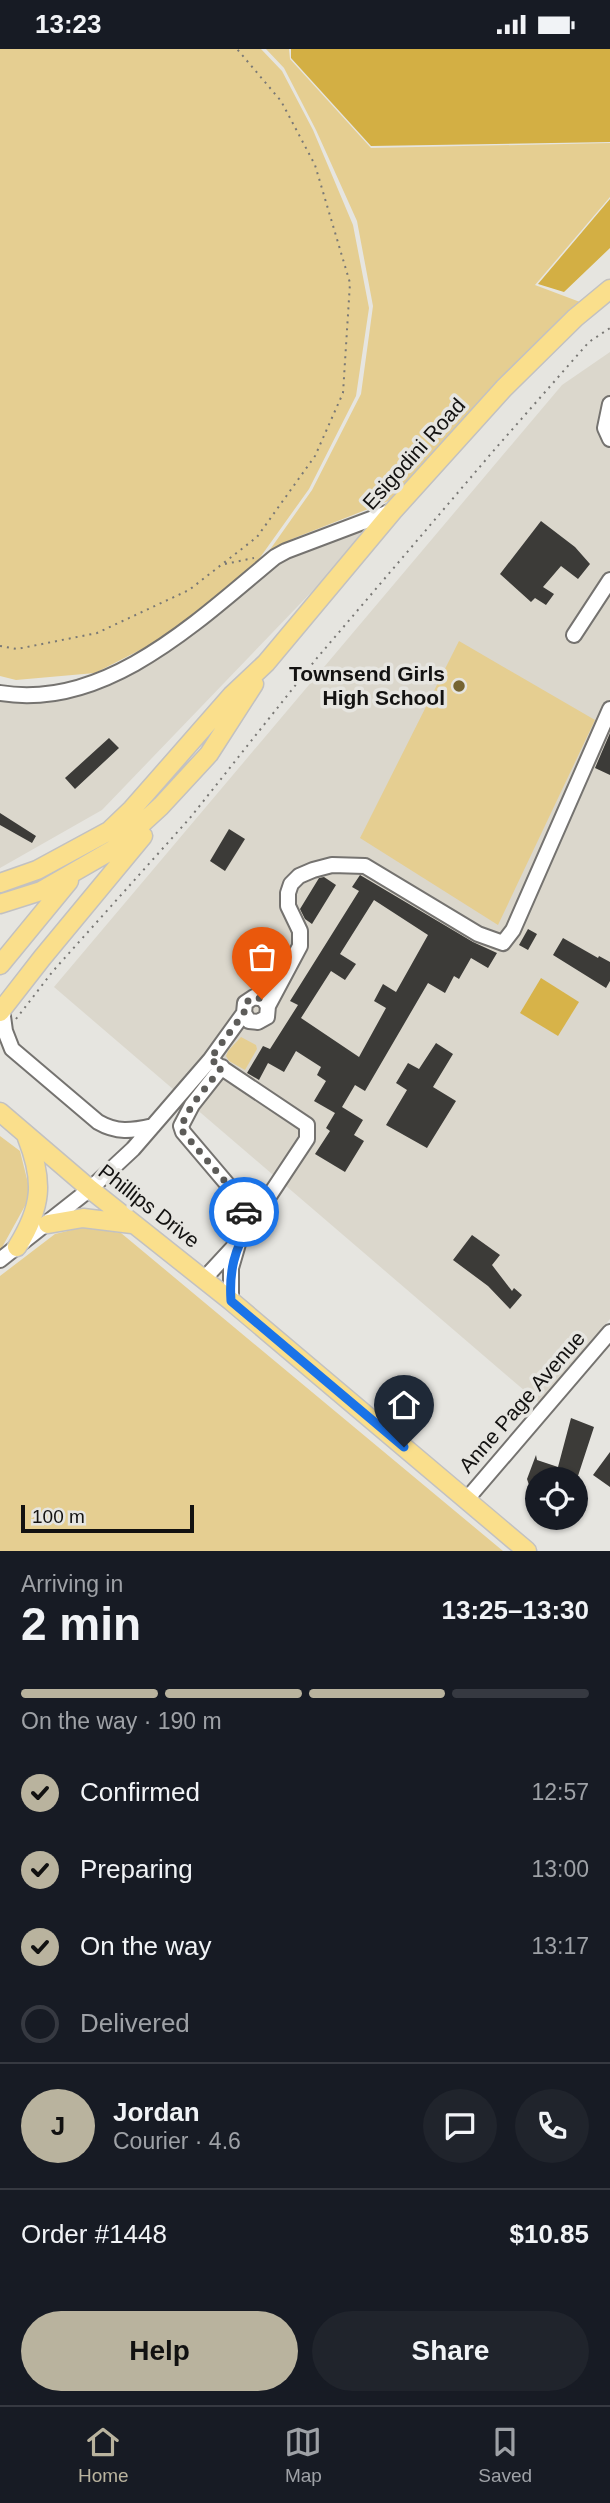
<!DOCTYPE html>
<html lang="en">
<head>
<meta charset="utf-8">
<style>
	body { margin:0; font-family:Arial,sans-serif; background:#20242c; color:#f1f3f6; height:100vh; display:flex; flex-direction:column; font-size:26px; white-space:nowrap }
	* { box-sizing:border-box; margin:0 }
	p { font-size:23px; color:#9ea1a6 }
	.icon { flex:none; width:38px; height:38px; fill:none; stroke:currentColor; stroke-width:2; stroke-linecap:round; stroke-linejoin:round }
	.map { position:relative; height:1502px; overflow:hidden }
	.sheet { display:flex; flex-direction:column; background:#171b24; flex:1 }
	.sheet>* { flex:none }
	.tools { position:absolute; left:525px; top:1418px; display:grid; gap:14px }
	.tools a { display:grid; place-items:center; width:63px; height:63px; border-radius:50%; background:#171b24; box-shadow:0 2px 5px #0004; font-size:35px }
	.scale { position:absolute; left:21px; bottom:18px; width:173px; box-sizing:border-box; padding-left:7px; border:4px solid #131211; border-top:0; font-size:19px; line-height:24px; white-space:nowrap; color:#131211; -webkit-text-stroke:5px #e6e5e0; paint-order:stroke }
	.pin { position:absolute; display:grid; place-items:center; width:60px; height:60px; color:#fff; margin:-72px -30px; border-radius:50% 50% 50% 0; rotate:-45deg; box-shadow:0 0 7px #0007 }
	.pin .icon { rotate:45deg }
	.courier { position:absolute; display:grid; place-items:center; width:70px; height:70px; margin:-35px; border:5px solid #1a73e8; border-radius:50%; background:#fff; color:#222; box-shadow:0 2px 9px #0007 }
	.overview em { font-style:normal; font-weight:700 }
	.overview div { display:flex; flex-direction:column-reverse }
	.overview { display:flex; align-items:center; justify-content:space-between; height:119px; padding:0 21px }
	h1 { font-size:46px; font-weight:700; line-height:52px }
	.bar { display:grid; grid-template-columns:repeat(4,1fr); gap:10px 7px; align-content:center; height:84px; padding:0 21px }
	.bar i { height:9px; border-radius:5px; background:#363941 }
	.bar .on { background:#b9b39e }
	.bar p { grid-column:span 4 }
	.line { display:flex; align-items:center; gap:18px; padding:0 21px; border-top:2px solid #363941 }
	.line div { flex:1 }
	.round { display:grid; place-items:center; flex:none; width:74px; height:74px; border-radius:37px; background:#20242c }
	ol { padding:0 21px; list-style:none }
	li { display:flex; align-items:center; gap:21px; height:77px }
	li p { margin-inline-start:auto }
	li .icon { padding:7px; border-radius:50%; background:#b9b39e; color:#111; stroke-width:4 }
	li:last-child { color:#9ea1a6 }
	li i { width:38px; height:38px; border:4px solid #363941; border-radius:50% }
	.primary-button { display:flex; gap:14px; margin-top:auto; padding:14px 21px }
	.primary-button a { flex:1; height:80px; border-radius:42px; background:#b9b39e; color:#111; font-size:28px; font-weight:700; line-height:80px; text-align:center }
	.primary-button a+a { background:#20242c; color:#f1f3f6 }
	.status { display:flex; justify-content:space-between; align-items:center; height:49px; padding:0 35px; background:#171b24; direction:ltr }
	.status svg { height:19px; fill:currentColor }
	.tabs { display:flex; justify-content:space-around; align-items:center; height:98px; border-top:2px solid #363941; background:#171b24; font-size:19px; color:#9ea1a6 }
	.tabs a { display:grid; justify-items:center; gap:4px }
	.tabs .on { color:#b9b39e }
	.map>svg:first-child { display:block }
</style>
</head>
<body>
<div class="status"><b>13:23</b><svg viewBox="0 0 49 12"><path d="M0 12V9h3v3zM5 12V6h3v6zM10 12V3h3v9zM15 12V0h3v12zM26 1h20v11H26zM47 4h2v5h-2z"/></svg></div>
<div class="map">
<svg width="610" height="1502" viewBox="0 0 610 1502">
	<rect width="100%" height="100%" fill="#e6e5e0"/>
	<!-- built -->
	<path fill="#dbd7cc" d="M 610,303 L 610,1270 L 539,1354 L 54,938 L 562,336 Z
		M 397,454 L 102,761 L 0,819 L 0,648 L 34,652 L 111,635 L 195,584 L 296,493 Z"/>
	<!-- green -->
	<path fill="#e5ce91" d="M 0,0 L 261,0 L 282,22 L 313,81 L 353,176 L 369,259 L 356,347 L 309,440 L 249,524 L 191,575 L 95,624 L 16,631 L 0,627 Z
		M 266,0 L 289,0 L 290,10 L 371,99 L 610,94 L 610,148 L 535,236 L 580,253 L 396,449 L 292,490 L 286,497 L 269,502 L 312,441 L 361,345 L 373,257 L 357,172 L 316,81 L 284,19 Z
		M 459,592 L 595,671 L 498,876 L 360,789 Z
		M 241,988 L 256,996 L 257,1000 L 245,1021 L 229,1012 L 226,1007 L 228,1002 Z
		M 0,1087 L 20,1102 L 31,1146 L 0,1202 Z
		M 84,1178 L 121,1184 L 503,1502 L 0,1502 L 0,1227 L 55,1185 Z"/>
	<!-- forest -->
	<path fill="#d3af44" d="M 291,0 L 610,0 L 610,93 L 371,97 L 291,9 Z
		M 610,150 L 610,199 L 564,243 L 538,235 Z"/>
	<!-- water -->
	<path fill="#d7b349" d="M 541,929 L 579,953 L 558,987 L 520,964 Z"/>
	<!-- building -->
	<path fill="#3c3b38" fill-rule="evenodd" d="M 541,472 L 575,498 L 590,515 L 578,530 L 561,517 L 543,538 L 554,545 L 546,556 L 535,549 L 531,553 L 500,525 Z
		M 610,684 L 610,726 L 595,719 Z
		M 109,689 L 119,699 L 75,740 L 65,729 Z
		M 0,764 L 36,787 L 32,794 L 0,776 Z
		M 229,780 L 245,790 L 225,822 L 210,812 Z
		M 360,826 L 473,893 L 497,904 L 488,919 L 471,909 L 459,930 L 454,927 L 445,944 L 428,934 L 365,1042 L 355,1036 L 342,1058 L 363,1071 L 354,1086 L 364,1092 L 345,1123 L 315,1105 L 330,1082 L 326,1079 L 335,1064 L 314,1052 L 326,1032 L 317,1026 L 321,1018 L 296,1002 L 284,1023 L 268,1014 L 259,1031 L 247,1024 L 263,997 L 270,1000 L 298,956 L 290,952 L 359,842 L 352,838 ZM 374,851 L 428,886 L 396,943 L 383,935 L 374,952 L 386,959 L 359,1008 L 301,969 L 331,922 L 345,931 L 356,915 L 340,905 Z
		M 324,828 L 336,836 L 312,875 L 305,870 L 300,860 L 319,829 Z
		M 528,880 L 537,885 L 528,901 L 519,896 Z
		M 563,889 L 598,909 L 599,907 L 610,913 L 610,932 L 606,939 L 553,906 Z
		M 436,994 L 453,1005 L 433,1038 L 456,1052 L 427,1099 L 386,1076 L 407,1041 L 396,1034 L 408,1014 L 419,1020 Z
		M 472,1186 L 500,1206 L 492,1216 L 512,1242 L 514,1239 L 522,1246 L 510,1260 L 488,1237 L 453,1211 Z
		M 571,1369 L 594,1378 L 577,1430 L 537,1430 L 537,1435 L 529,1436 L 527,1430 L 536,1406 L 537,1411 L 558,1418 Z
		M 610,1403 L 610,1438 L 593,1426 Z"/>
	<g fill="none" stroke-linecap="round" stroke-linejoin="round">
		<defs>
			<path id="minor" d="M 610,355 L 605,379 L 610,390
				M 574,586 L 610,531
				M 0,644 C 106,662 200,570 275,508 L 286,502 L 392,462
				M 268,957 L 300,897 L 300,882 L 288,857 L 288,844 L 291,835 L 299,827 L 313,821 L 332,816 L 365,817 L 478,885 L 503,894 L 513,881 L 610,660
				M 2,960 L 5,982 L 12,1000 L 98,1073 C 117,1084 131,1082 153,1077
				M 244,964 L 249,972 L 258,973 L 267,968 L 268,957 L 263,950 L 254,948 L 245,954 L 244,964 L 210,1011 L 307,1076 L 307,1090 L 250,1176
				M 0,1211 L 90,1140 L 133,1100 L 210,1011
				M 204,1230 L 240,1191 L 250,1176 L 228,1136 L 183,1083 L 181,1077 L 192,1056 L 222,1018
				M 231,1252 L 231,1219 L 238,1195
				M 467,1450 L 610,1283"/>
			<path id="major" d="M 0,834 L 37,821 L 109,782 L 132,760 L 232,646 L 266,614 L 393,462 L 504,339 L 575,269 L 610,240
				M 0,855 L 41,842 L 114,800 L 161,757 L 209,705 L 254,635
				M 0,916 L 69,832
				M 0,963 L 42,909 L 143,787
				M 0,1063 L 90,1140 L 231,1252 L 527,1502
				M 48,1175 L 83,1169 L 132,1175
				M 17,1198 C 42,1158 44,1132 27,1089"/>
		</defs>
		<!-- minor casing -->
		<use href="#minor" stroke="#757370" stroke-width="18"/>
		<!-- major casing -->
		<use href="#major" stroke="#c2c1c1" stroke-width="21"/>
		<!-- path -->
		<path stroke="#797875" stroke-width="2" stroke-dasharray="2 5" stroke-linecap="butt" d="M 225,515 L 254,509
			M 0,597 L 17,600 L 97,584 L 189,541 L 257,488 L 315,407 L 343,344 L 350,234 L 315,116 L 281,52 L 237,0
			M 16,970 L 53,922 L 190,769 L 317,609 L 495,400 L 589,293 L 610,279"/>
		<!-- minor -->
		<use href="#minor" stroke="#fff" stroke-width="14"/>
		<!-- major -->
		<use href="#major" stroke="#fadf8c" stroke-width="18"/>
	</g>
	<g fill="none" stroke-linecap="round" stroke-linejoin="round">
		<!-- done -->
		<path stroke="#5d5c59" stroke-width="7" stroke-dasharray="0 12.6" d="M 244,1163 L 228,1136 L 183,1083 L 181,1077 L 192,1056 L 222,1018 L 210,1010 L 244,964 L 245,954 L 254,948 L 262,950"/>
		<!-- route -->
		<path stroke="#1a73e8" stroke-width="9" d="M 244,1163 L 250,1176 C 234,1200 229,1223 231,1252 L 404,1398"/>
	</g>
	<!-- markers -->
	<circle fill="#756432" stroke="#e6e5e0" stroke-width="2.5" cx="459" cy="637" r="7"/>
	<g text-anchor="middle" stroke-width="7" stroke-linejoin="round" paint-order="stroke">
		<!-- street labels -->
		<g font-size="21" fill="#131211" stroke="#e6e5e0">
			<text transform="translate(414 405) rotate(-48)" y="7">Esigodini Road</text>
			<text transform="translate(149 1157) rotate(38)" y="7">Phillips Drive</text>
			<text transform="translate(522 1353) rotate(-49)" y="7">Anne Page Avenue</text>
		</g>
		<!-- poi labels -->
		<g font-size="21" font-weight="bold" fill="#131211" stroke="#e6e5e0" text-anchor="end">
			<text x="445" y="632">Townsend Girls<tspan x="445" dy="24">High School</tspan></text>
		</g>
	</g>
</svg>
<div class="tools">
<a><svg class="icon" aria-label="locate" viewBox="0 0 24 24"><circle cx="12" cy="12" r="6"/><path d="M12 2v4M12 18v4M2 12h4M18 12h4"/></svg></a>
</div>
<div class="scale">100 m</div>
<div class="pin" style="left:262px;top:950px;background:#ea580c"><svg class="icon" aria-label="bag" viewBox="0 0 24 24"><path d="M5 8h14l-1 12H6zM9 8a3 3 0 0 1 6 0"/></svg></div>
<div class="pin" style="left:404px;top:1398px;background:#1f2937"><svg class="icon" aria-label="home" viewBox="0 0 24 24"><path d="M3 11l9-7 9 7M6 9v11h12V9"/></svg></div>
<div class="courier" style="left:244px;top:1163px"><svg class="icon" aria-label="car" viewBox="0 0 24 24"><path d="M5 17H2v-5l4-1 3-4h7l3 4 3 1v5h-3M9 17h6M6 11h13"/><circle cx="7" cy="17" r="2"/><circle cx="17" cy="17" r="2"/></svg></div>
</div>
<section class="sheet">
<div class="overview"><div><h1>2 min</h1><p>Arriving in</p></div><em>13:25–13:30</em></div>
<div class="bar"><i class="on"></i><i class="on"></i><i class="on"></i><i></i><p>On the way · 190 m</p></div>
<ol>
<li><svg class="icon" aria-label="check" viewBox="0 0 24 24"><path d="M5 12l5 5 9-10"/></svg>Confirmed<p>12:57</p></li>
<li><svg class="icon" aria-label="check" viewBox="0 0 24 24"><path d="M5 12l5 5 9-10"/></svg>Preparing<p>13:00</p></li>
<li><svg class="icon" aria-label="check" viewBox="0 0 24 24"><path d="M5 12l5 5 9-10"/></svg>On the way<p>13:17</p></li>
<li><i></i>Delivered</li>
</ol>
<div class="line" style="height:126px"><b class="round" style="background:#b9b39e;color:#111">J</b><div><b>Jordan</b><p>Courier · 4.6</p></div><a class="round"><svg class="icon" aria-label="chat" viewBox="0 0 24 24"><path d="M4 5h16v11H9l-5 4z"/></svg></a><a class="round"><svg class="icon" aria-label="phone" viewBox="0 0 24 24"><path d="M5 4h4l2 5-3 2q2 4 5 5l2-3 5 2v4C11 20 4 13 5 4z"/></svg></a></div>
<div class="line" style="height:91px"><div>Order #1448</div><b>$10.85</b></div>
<div class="primary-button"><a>Help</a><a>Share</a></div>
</section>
<nav class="tabs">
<a class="on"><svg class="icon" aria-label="home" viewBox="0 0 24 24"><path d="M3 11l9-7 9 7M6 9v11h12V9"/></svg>Home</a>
<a><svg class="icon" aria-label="map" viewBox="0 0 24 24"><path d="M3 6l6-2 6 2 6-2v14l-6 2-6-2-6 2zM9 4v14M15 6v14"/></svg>Map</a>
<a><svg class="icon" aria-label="saved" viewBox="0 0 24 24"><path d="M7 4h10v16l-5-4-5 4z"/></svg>Saved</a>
</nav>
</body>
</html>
